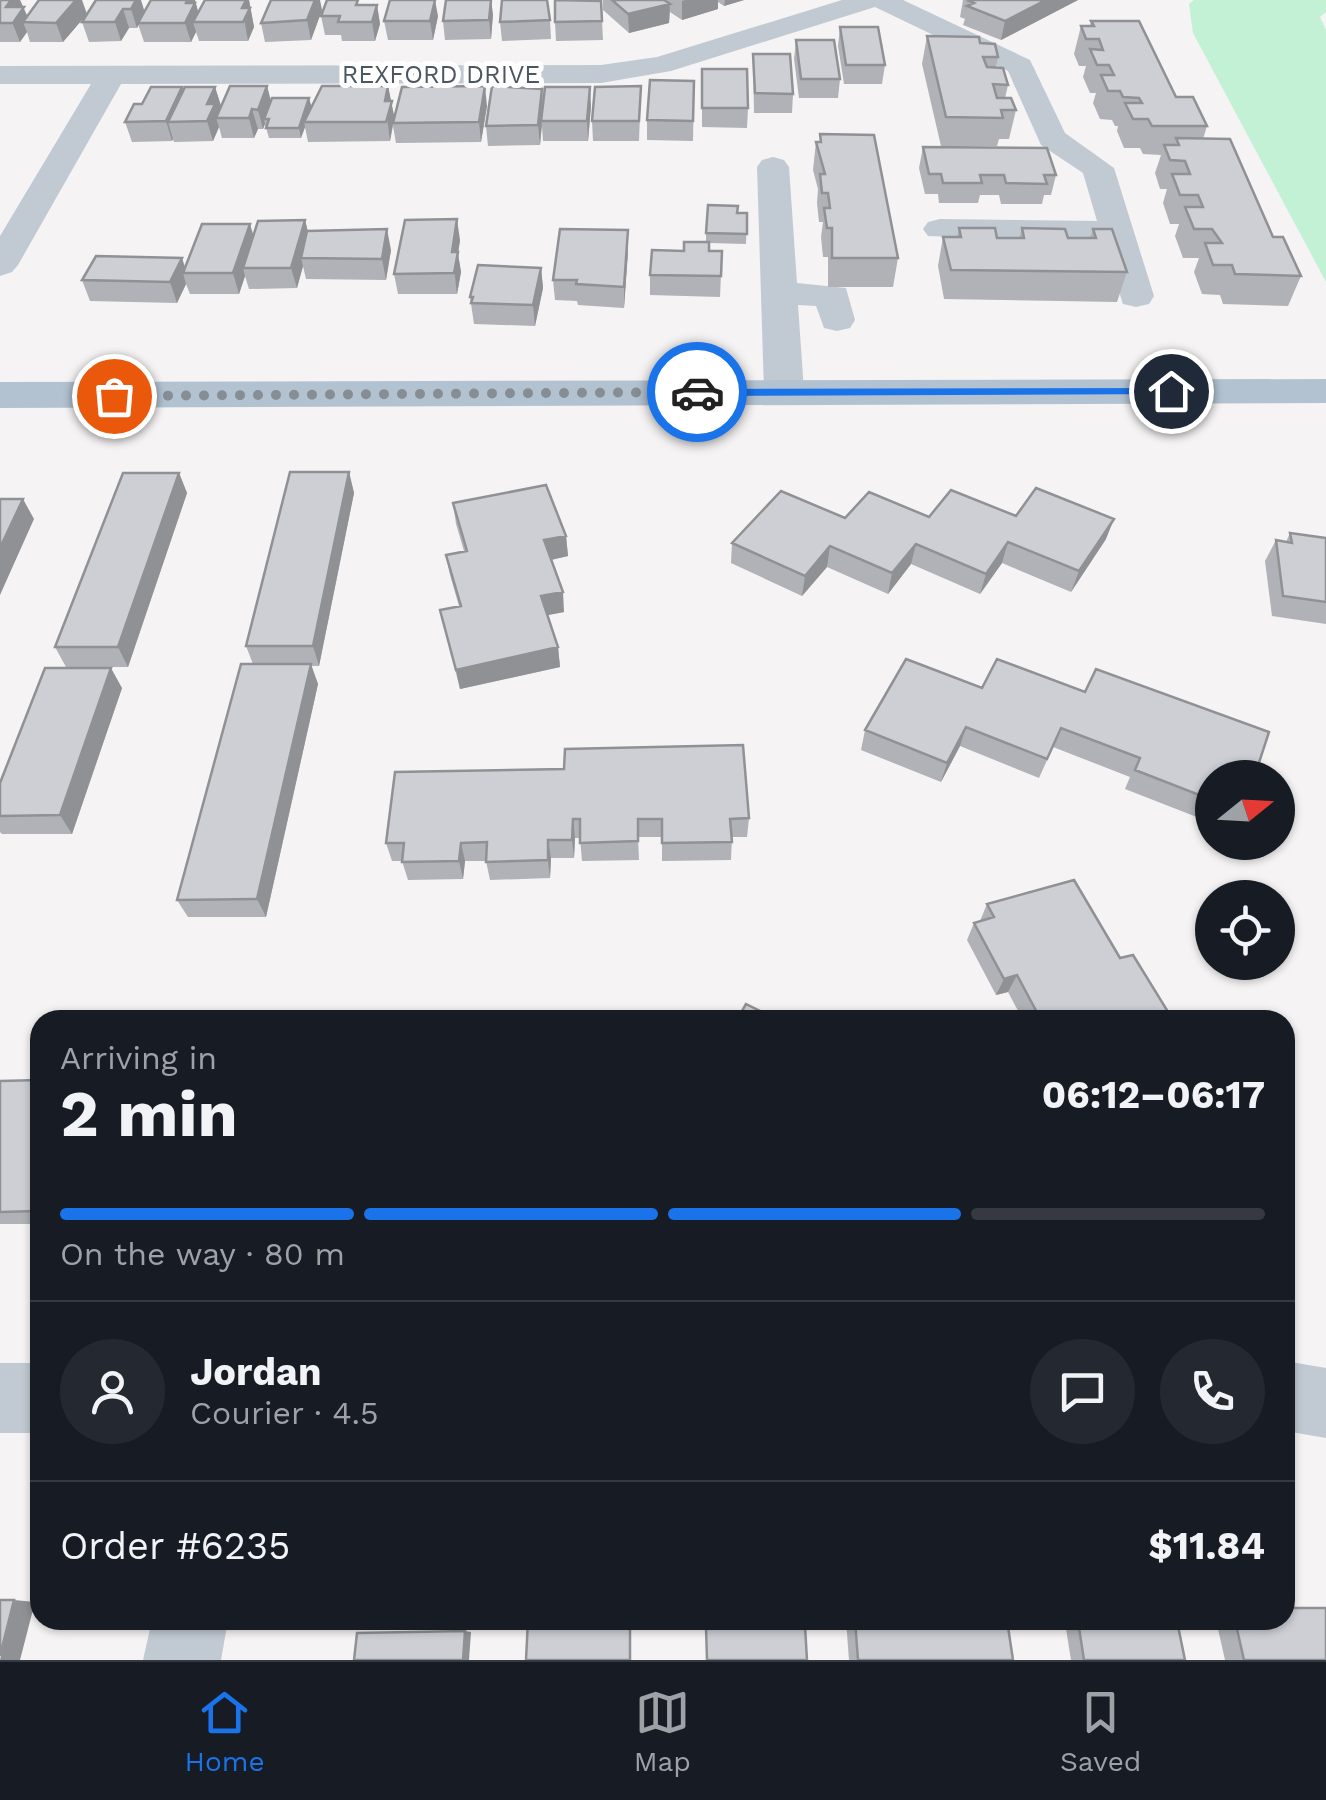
<!DOCTYPE html>
<html lang="en">
<head>
<meta charset="utf-8">
<style>
	body { margin:0; font-family:"Work Sans",sans-serif; background:#242831; color:#f1f3f6; height:100vh; display:flex; flex-direction:column; font-size:38px; white-space:nowrap }
	* { box-sizing:border-box; margin:0 }
	p { font-size:32px; color:#9ea1a6 }
	.icon { flex:none; width:55px; height:55px; fill:none; stroke:currentColor; stroke-width:2; stroke-linecap:round; stroke-linejoin:round }
	.map { position:relative; flex:1; overflow:hidden }
	.panel { position:absolute; left:30px; top:1010px; width:1265px; height:620px; display:flex; flex-direction:column; background:#171b24; border-radius:30px; box-shadow:0 2px 8px #0004 }
	.panel>* { flex:none }
	.needle { width:65px; rotate:72deg }
	.controls { position:absolute; left:1195px; top:760px; display:grid; gap:20px }
	.controls a { display:grid; place-items:center; width:100px; height:100px; border-radius:50%; background:#171b24; box-shadow:0 2px 8px #0004; font-size:50px }
	.pin { position:absolute; display:grid; place-items:center; width:85px; height:85px; color:#fff; margin:-42px; border:5px solid #fff; border-radius:50%; box-shadow:0 2px 10px #0007 }
	.courier { position:absolute; display:grid; place-items:center; width:100px; height:100px; margin:-50px; border:8px solid #1a73e8; border-radius:50%; background:#fff; color:#222; box-shadow:0 2px 12px #0007 }
	.head em { font-style:normal; font-weight:700 }
	.head div { display:flex; flex-direction:column-reverse }
	.head { display:flex; align-items:center; justify-content:space-between; height:170px; padding:0 30px }
	h1 { font-size:65px; font-weight:700; line-height:75px }
	.bar { display:grid; grid-template-columns:repeat(4,1fr); gap:15px 10px; align-content:center; height:120px; padding:0 30px }
	.bar i { height:12px; border-radius:8px; background:#363941 }
	.bar .on { background:#1a73e8 }
	.bar p { grid-column:span 4 }
	.line { display:flex; align-items:center; gap:25px; padding:0 30px; border-top:2px solid #363941 }
	.line div { flex:1 }
	.round { display:grid; place-items:center; flex:none; width:105px; height:105px; border-radius:52px; background:#242831 }
	.menu { display:flex; justify-content:space-around; align-items:center; height:140px; border-top:2px solid #363941; background:#171b24; font-size:28px; color:#9ea1a6 }
	.menu a { display:grid; justify-items:center; gap:5px }
	.menu .on { color:#1a73e8 }
	.map>svg:first-child { display:block }
</style>
</head>
<body>
<div class="map">
<svg width="1326" height="1660" viewBox="0 0 1326 1660">
	<rect width="100%" height="100%" fill="#f5f3f3"/>
	<!-- green -->
	<path fill="#c3f1d5" d="M 1194,0 L 1326,0 L 1326,12 L 1320,17 L 1326,30 L 1326,282 L 1193,33 L 1189,4 Z"/>
	<g fill="none" stroke-linecap="round" stroke-linejoin="round">
		<!-- minor -->
		<path fill="#c1cad2" fill-rule="evenodd" d="M 842,0 L 903,0 L 1030,60 L 1065,133 L 1114,168 L 1154,296 L 1149,304 L 1136,307 L 1123,304 L 1103,242 L 928,236 L 923,229 L 928,222 L 940,219 L 1097,221 L 1083,173 L 1041,145 L 1008,71 L 875,7 L 671,71 L 601,83 L 121,84 L 18,265 L 12,272 L 0,276 L 0,236 L 91,84 L 0,84 L 0,66 L 601,65 L 657,57 Z
			M 773,157 L 784,160 L 789,167 L 797,283 L 846,288 L 855,320 L 850,328 L 837,331 L 824,328 L 816,306 L 798,305 L 804,391 L 798,399 L 784,403 L 770,399 L 764,391 L 757,167 L 762,160 Z
			M 1285,1361 L 1326,1368 L 1326,1438 L 1285,1431 Z
			M 0,1363 L 40,1363 L 40,1433 L 0,1433 Z
			M 152,1620 L 228,1620 L 221,1660 L 143,1660 Z"/>
		<!-- major -->
		<path fill="#b3c2d1" fill-rule="evenodd" d="M 1326,379 L 1326,403 L 0,408 L 0,382 Z"/>
	</g>
	<!-- wall -->
	<path fill="#b0b2b7" d="M 0,0 L 20,0 L 27,16 L 87,14 L 63,42 L 30,42 L 27,32 L 20,42 L 0,42 Z
		M 96,0 L 145,12 L 151,0 L 195,0 L 198,13 L 205,0 L 249,0 L 254,27 L 248,41 L 199,41 L 196,32 L 191,42 L 144,42 L 138,24 L 137,28 L 129,28 L 121,41 L 89,42 L 82,22 Z
		M 603,0 L 744,0 L 724,6 L 718,2 L 718,9 L 682,20 L 670,12 L 669,23 L 629,33 L 603,10 Z
		M 963,0 L 1078,0 L 1001,40 L 963,25 L 965,19 L 960,17 Z
		M 601,1 L 603,40 L 556,41 L 555,22 Z
		M 363,5 L 377,5 L 380,24 L 375,41 L 342,41 L 341,35 L 325,35 L 321,16 Z
		M 322,10 L 311,40 L 265,42 L 261,23 Z
		M 493,14 L 491,39 L 445,40 L 443,21 Z
		M 438,16 L 433,40 L 388,40 L 384,21 Z
		M 550,20 L 551,39 L 502,41 L 500,22 Z
		M 1091,21 L 1207,126 L 1203,139 L 1301,276 L 1288,306 L 1223,304 L 1220,295 L 1202,294 L 1194,272 L 1199,258 L 1183,258 L 1175,236 L 1179,224 L 1170,224 L 1163,203 L 1167,189 L 1160,189 L 1155,173 L 1161,155 L 1143,154 L 1140,148 L 1124,148 L 1117,131 L 1118,126 L 1115,126 L 1112,120 L 1100,119 L 1093,103 L 1096,93 L 1090,93 L 1083,77 L 1086,66 L 1079,66 L 1074,54 L 1081,26 L 1090,26 Z
		M 840,27 L 885,65 L 882,84 L 844,84 L 838,46 Z
		M 927,36 L 980,43 L 998,57 L 996,67 L 1008,85 L 1005,98 L 1016,110 L 1009,139 L 999,139 L 997,146 L 941,146 L 922,64 Z
		M 796,40 L 840,79 L 838,98 L 799,98 L 794,59 Z
		M 753,54 L 793,94 L 792,113 L 754,113 Z
		M 702,69 L 748,108 L 747,128 L 702,127 Z
		M 694,81 L 693,141 L 647,140 L 647,120 Z
		M 267,86 L 271,101 L 311,107 L 388,86 L 394,117 L 487,106 L 481,142 L 396,143 L 393,126 L 390,141 L 308,142 L 305,127 L 301,138 L 269,138 L 265,124 L 263,129 L 258,129 L 254,138 L 222,138 L 219,127 L 213,141 L 174,142 L 173,139 L 172,141 L 132,142 L 125,122 L 142,104 L 182,87 L 183,90 L 215,87 L 221,106 Z
		M 641,86 L 639,141 L 593,141 L 592,121 Z
		M 543,106 L 591,106 L 588,141 L 543,141 L 542,126 L 540,145 L 488,146 L 486,126 Z
		M 820,134 L 898,258 L 893,287 L 828,287 L 828,257 L 823,257 L 821,237 L 823,222 L 819,222 L 817,203 L 818,189 L 813,170 L 816,142 L 820,142 Z
		M 923,147 L 1056,175 L 1051,195 L 1044,195 L 1042,204 L 1001,204 L 999,195 L 980,195 L 978,203 L 939,203 L 938,194 L 925,194 L 919,168 Z
		M 737,213 L 747,213 L 746,244 L 709,243 L 709,251 L 722,251 L 720,297 L 650,295 L 650,275 L 684,251 L 706,242 L 706,233 Z
		M 305,220 L 308,231 L 391,250 L 386,280 L 306,279 L 303,266 L 297,288 L 249,289 L 245,276 L 239,294 L 190,294 L 186,284 L 177,303 L 90,301 L 82,280 L 185,267 L 253,236 Z
		M 959,228 L 997,238 L 1019,238 L 1022,228 L 1068,238 L 1090,238 L 1093,229 L 1127,272 L 1117,302 L 944,299 L 938,266 L 943,237 L 957,237 Z
		M 460,240 L 458,254 L 461,272 L 457,294 L 398,294 L 394,274 Z
		M 628,251 L 624,308 L 578,305 L 577,301 L 555,300 L 553,280 Z
		M 541,268 L 543,288 L 535,326 L 474,324 L 470,297 Z
		M 349,472 L 354,493 L 319,666 L 311,666 L 318,684 L 266,917 L 188,917 L 177,900 L 253,664 L 246,646 Z
		M 179,473 L 187,493 L 128,667 L 66,667 L 55,647 Z
		M 453,503 L 566,536 L 568,556 L 551,560 L 564,612 L 548,615 L 558,647 L 560,667 L 460,689 L 440,610 L 459,606 L 450,575 L 446,555 L 464,551 L 456,524 Z
		M 1016,516 L 1106,539 L 1071,592 L 1002,563 L 980,594 L 911,564 L 888,594 L 827,567 L 802,596 L 731,563 L 732,543 L 845,518 Z
		M 1290,533 L 1326,538 L 1326,624 L 1272,616 L 1265,561 L 1276,540 L 1286,542 Z
		M 906,659 L 1212,778 L 1212,823 L 1125,789 L 1130,777 L 1053,747 L 1039,778 L 960,746 L 941,782 L 861,750 L 865,730 Z
		M 122,688 L 72,834 L 2,834 L 0,832 L 0,783 Z
		M 395,772 L 749,818 L 747,837 L 732,837 L 731,860 L 662,861 L 662,837 L 638,837 L 639,860 L 582,861 L 580,838 L 575,838 L 574,858 L 551,858 L 550,878 L 490,880 L 486,861 L 465,861 L 463,879 L 408,880 L 402,861 L 392,861 L 386,843 Z
		M 987,904 L 1120,958 L 1173,1020 L 1023,1020 L 1008,992 L 996,995 L 967,940 L 974,923 L 980,921 Z
		M 40,1080 L 40,1224 L 0,1224 L 0,1081 Z
		M 846,1620 L 1007,1620 L 1013,1660 L 849,1660 Z
		M 1216,1620 L 1285,1620 L 1326,1660 L 1225,1660 Z
		M 1079,1628 L 1185,1660 L 1071,1660 L 1066,1629 Z"/>
	<!-- shaded-wall -->
	<path fill="#909195" d="M 11,0 L 20,0 L 30,22 L 23,22 L 27,32 L 20,42 L 6,7 Z
		M 76,0 L 82,0 L 87,14 L 63,42 L 56,23 Z
		M 136,0 L 141,0 L 145,13 L 137,28 L 131,9 Z
		M 187,0 L 195,0 L 201,22 L 193,22 L 196,32 L 191,42 L 185,23 L 186,3 Z
		M 246,0 L 249,0 L 254,27 L 248,41 L 242,8 Z
		M 315,0 L 320,0 L 322,10 L 311,40 L 307,20 Z
		M 435,0 L 438,16 L 433,40 L 430,21 Z
		M 491,0 L 493,14 L 491,39 L 489,20 Z
		M 685,0 L 718,0 L 718,9 L 682,20 L 682,1 Z
		M 725,0 L 744,0 L 724,6 Z
		M 1046,0 L 1078,0 L 1001,40 L 1005,21 Z
		M 670,4 L 669,23 L 629,33 L 628,14 Z
		M 377,5 L 380,24 L 375,41 L 372,22 Z
		M 123,9 L 129,28 L 121,41 L 115,22 Z
		M 267,86 L 272,106 L 264,119 L 265,124 L 263,129 L 258,110 Z
		M 388,86 L 395,120 L 393,123 L 390,141 L 385,101 Z
		M 485,86 L 487,106 L 481,142 L 479,122 Z
		M 182,87 L 188,107 L 168,122 L 173,139 L 172,141 L 166,121 Z
		M 215,87 L 221,106 L 216,118 L 219,127 L 213,141 L 207,121 L 207,104 Z
		M 590,87 L 591,106 L 588,141 L 587,121 Z
		M 542,89 L 543,109 L 540,145 L 538,125 Z
		M 309,98 L 312,108 L 304,122 L 305,127 L 301,138 L 299,128 Z
		M 252,109 L 258,129 L 254,138 L 249,118 Z
		M 457,219 L 460,240 L 458,254 L 461,272 L 457,294 L 452,252 Z
		M 305,220 L 310,241 L 301,258 L 303,266 L 297,288 L 291,268 Z
		M 250,224 L 256,244 L 243,268 L 245,276 L 239,294 L 233,273 Z
		M 387,229 L 391,250 L 386,280 L 382,259 Z
		M 628,230 L 628,251 L 624,308 L 624,287 Z
		M 182,258 L 187,273 L 183,273 L 186,284 L 177,303 L 170,282 Z
		M 541,268 L 543,288 L 535,326 L 533,305 Z
		M 349,472 L 354,493 L 319,666 L 313,646 Z
		M 179,473 L 187,493 L 128,667 L 118,647 Z
		M 23,499 L 34,519 L 0,595 L 0,548 Z
		M 1114,519 L 1106,539 L 1071,592 L 1079,571 Z
		M 566,536 L 568,556 L 546,561 L 544,540 Z
		M 1008,542 L 1002,563 L 980,594 L 986,574 Z
		M 916,544 L 911,564 L 888,594 L 892,573 Z
		M 830,546 L 827,567 L 802,596 L 805,576 Z
		M 563,592 L 564,612 L 543,616 L 541,596 Z
		M 558,647 L 560,667 L 460,689 L 456,670 Z
		M 311,664 L 318,684 L 266,917 L 257,899 Z
		M 111,668 L 122,688 L 72,834 L 60,815 Z
		M 966,727 L 960,746 L 941,782 L 947,763 Z
		M 573,819 L 575,838 L 574,858 L 572,840 Z
		M 548,840 L 551,858 L 550,878 L 548,860 Z
		M 461,843 L 465,861 L 463,879 L 459,861 Z
		M 1017,975 L 1008,992 L 996,995 L 1004,979 Z
		M 14,1600 L 35,1602 L 20,1660 L 0,1660 Z
		M 465,1631 L 471,1632 L 469,1660 L 463,1660 Z"/>
	<!-- building -->
	<path fill="#cdcfd5" stroke="#909195" stroke-width="2.5" d="M 0,0 L 11,0 L 6,7 L 24,7 L 13,23 L 0,23 Z
		M 39,0 L 76,0 L 56,23 L 23,22 Z
		M 96,0 L 136,0 L 131,9 L 123,9 L 115,22 L 82,22 Z
		M 151,0 L 187,0 L 186,3 L 195,3 L 185,23 L 138,23 Z
		M 205,0 L 246,0 L 242,8 L 250,8 L 243,22 L 193,22 Z
		M 271,0 L 315,0 L 307,20 L 261,23 Z
		M 327,0 L 358,0 L 356,5 L 377,5 L 372,22 L 338,22 L 340,16 L 321,16 Z
		M 390,0 L 435,0 L 430,21 L 384,21 Z
		M 446,0 L 491,0 L 489,20 L 443,21 Z
		M 502,0 L 547,0 L 550,20 L 500,22 Z
		M 555,0 L 601,1 L 602,21 L 555,22 Z
		M 612,0 L 664,0 L 670,4 L 628,14 Z
		M 967,0 L 1046,0 L 1005,21 L 967,6 L 974,3 Z
		M 1091,21 L 1139,21 L 1176,97 L 1193,97 L 1207,126 L 1152,126 L 1148,119 L 1133,119 L 1125,103 L 1142,103 L 1139,98 L 1123,97 L 1120,91 L 1108,91 L 1101,75 L 1114,75 L 1109,65 L 1097,65 L 1090,49 L 1103,50 L 1099,39 L 1086,39 L 1081,26 L 1094,26 Z
		M 840,27 L 878,27 L 885,65 L 846,65 Z
		M 927,36 L 979,37 L 980,43 L 995,44 L 998,57 L 983,57 L 987,67 L 1003,68 L 1008,85 L 993,84 L 997,98 L 1011,98 L 1016,110 L 1001,110 L 1003,118 L 946,117 Z
		M 796,40 L 834,40 L 840,79 L 801,79 Z
		M 753,54 L 790,54 L 793,94 L 755,93 Z
		M 702,69 L 747,69 L 748,108 L 702,108 Z
		M 650,80 L 694,81 L 693,121 L 647,120 Z
		M 230,86 L 267,86 L 258,110 L 252,109 L 249,118 L 216,118 Z
		M 322,86 L 388,86 L 385,101 L 392,101 L 386,122 L 304,122 Z
		M 485,86 L 479,122 L 393,123 L 402,87 Z
		M 492,86 L 542,89 L 538,125 L 486,126 Z
		M 641,86 L 639,121 L 592,121 L 595,87 Z
		M 151,87 L 182,87 L 166,121 L 125,122 L 134,104 L 142,104 Z
		M 185,87 L 215,87 L 207,104 L 215,104 L 207,121 L 168,122 Z
		M 545,87 L 590,87 L 587,121 L 541,121 Z
		M 272,98 L 309,98 L 299,128 L 266,128 L 269,119 L 264,119 Z
		M 820,134 L 874,135 L 898,258 L 832,258 L 832,228 L 827,228 L 824,208 L 830,208 L 828,193 L 822,193 L 820,174 L 825,174 L 816,142 L 821,142 Z
		M 1176,138 L 1230,139 L 1273,237 L 1283,237 L 1301,276 L 1235,274 L 1232,265 L 1213,265 L 1205,243 L 1222,243 L 1212,229 L 1194,229 L 1185,207 L 1203,207 L 1198,195 L 1180,195 L 1172,174 L 1190,174 L 1185,161 L 1170,160 L 1164,145 L 1179,145 Z
		M 923,147 L 1047,148 L 1056,175 L 1044,175 L 1047,184 L 1006,183 L 1004,175 L 980,175 L 982,183 L 943,183 L 941,174 L 929,174 Z
		M 708,205 L 738,206 L 737,213 L 747,213 L 747,234 L 706,233 Z
		M 457,219 L 452,252 L 458,252 L 454,273 L 394,274 L 405,220 Z
		M 305,220 L 291,268 L 243,268 L 258,221 Z
		M 202,224 L 250,224 L 233,273 L 183,273 Z
		M 959,228 L 995,228 L 997,238 L 1024,238 L 1022,228 L 1065,229 L 1068,238 L 1096,238 L 1093,229 L 1112,229 L 1127,272 L 951,270 L 943,237 L 961,237 Z
		M 387,229 L 382,259 L 301,258 L 307,231 Z
		M 560,229 L 628,230 L 624,287 L 576,284 L 577,280 L 553,280 Z
		M 684,242 L 709,242 L 709,251 L 722,251 L 721,276 L 650,275 L 652,250 L 684,251 Z
		M 96,256 L 182,258 L 170,282 L 82,280 Z
		M 478,265 L 541,268 L 533,305 L 471,303 L 473,297 L 470,297 Z
		M 290,472 L 349,472 L 313,646 L 246,646 Z
		M 123,473 L 179,473 L 118,647 L 55,647 Z
		M 546,485 L 566,536 L 544,540 L 563,592 L 541,596 L 558,647 L 456,670 L 440,610 L 461,606 L 446,555 L 467,551 L 453,503 Z
		M 1036,488 L 1114,519 L 1079,571 L 1008,542 L 986,574 L 916,544 L 892,573 L 830,546 L 805,576 L 732,543 L 781,491 L 845,518 L 869,492 L 929,517 L 951,490 L 1016,516 Z
		M 0,499 L 23,499 L 0,548 Z
		M 1290,533 L 1326,538 L 1326,602 L 1283,596 L 1276,540 L 1292,543 Z
		M 906,659 L 982,688 L 997,659 L 1085,692 L 1096,669 L 1269,732 L 1254,778 L 1212,778 L 1212,800 L 1135,770 L 1140,758 L 1061,728 L 1047,759 L 966,727 L 947,763 L 865,730 Z
		M 241,664 L 311,664 L 257,899 L 177,900 Z
		M 45,668 L 111,668 L 60,815 L 0,816 L 0,783 Z
		M 743,745 L 749,818 L 730,819 L 732,842 L 662,843 L 662,819 L 638,819 L 638,841 L 580,843 L 580,819 L 573,819 L 572,840 L 548,840 L 548,860 L 486,862 L 487,842 L 461,843 L 459,861 L 402,862 L 404,843 L 386,843 L 395,772 L 564,769 L 565,749 Z
		M 1074,880 L 1120,958 L 1133,955 L 1173,1020 L 1041,1020 L 1017,975 L 1004,979 L 974,923 L 994,917 L 987,904 Z
		M 746,1004 L 778,1020 L 737,1020 Z
		M 40,1080 L 40,1197 L 36,1211 L 0,1212 L 0,1081 Z
		M 0,1600 L 14,1600 L 0,1656 Z
		M 1285,1608 L 1326,1608 L 1326,1660 L 1244,1660 L 1235,1620 L 1285,1620 Z
		M 528,1620 L 630,1620 L 630,1660 L 526,1660 Z
		M 855,1620 L 1007,1620 L 1013,1660 L 858,1660 Z
		M 805,1626 L 807,1660 L 707,1660 L 706,1627 Z
		M 1178,1626 L 1185,1660 L 1084,1660 L 1079,1628 Z
		M 465,1631 L 463,1660 L 354,1660 L 357,1633 Z"/>
	<!-- route -->
	<path fill="#1a73e8" d="M 1171,388 L 1176,394 L 697,396 L 691,392 L 697,389 Z"/>
	<g fill="none" stroke-linecap="round" stroke-linejoin="round">
		<!-- done -->
		<path stroke="#868d94" stroke-width="10" stroke-dasharray="0 18" d="M 114,396 L 697,392"/>
	</g>
	<g text-anchor="middle" stroke-width="10" stroke-linejoin="round" paint-order="stroke">
		<!-- far-street labels -->
		<g font-size="25" fill="#4a5661" stroke="#fff">
			<text x="441" y="83">REXFORD DRIVE</text>
		</g>
	</g>
</svg>
<div class="controls">
<a><svg class="needle" viewBox="-14 -14 28 28"><path d="M0-13l5 13h-10z" fill="#e53935"/><path d="M0 13l5-13h-10z" fill="#9ea1a6"/></svg></a>
<a><svg class="icon" aria-label="locate" viewBox="0 0 24 24"><circle cx="12" cy="12" r="6"/><path d="M12 2v4M12 18v4M2 12h4M18 12h4"/></svg></a>
</div>
<div class="pin" style="left:114px;top:396px;background:#ea580c"><svg class="icon" aria-label="bag" viewBox="0 0 24 24"><path d="M5 8h14l-1 12H6zM9 8a3 3 0 0 1 6 0"/></svg></div>
<div class="pin" style="left:1171px;top:391px;background:#1f2937"><svg class="icon" aria-label="home" viewBox="0 0 24 24"><path d="M3 11l9-7 9 7M6 9v11h12V9"/></svg></div>
<div class="courier" style="left:697px;top:392px"><svg class="icon" aria-label="car" viewBox="0 0 24 24"><path d="M5 17H2v-5l4-1 3-4h7l3 4 3 1v5h-3M9 17h6M6 11h13"/><circle cx="7" cy="17" r="2"/><circle cx="17" cy="17" r="2"/></svg></div>
<section class="panel">
<div class="head"><div><h1>2 min</h1><p>Arriving in</p></div><em>06:12–06:17</em></div>
<div class="bar"><i class="on"></i><i class="on"></i><i class="on"></i><i></i><p>On the way · 80 m</p></div>
<div class="line" style="height:180px"><a class="round"><svg class="icon" aria-label="person" viewBox="0 0 24 24"><circle cx="12" cy="8" r="4"/><path d="M4 21q1-7 8-7t8 7"/></svg></a><div><b>Jordan</b><p>Courier · 4.5</p></div><a class="round"><svg class="icon" aria-label="chat" viewBox="0 0 24 24"><path d="M4 5h16v11H9l-5 4z"/></svg></a><a class="round"><svg class="icon" aria-label="phone" viewBox="0 0 24 24"><path d="M5 4h4l2 5-3 2q2 4 5 5l2-3 5 2v4C11 20 4 13 5 4z"/></svg></a></div>
<div class="line" style="height:130px"><div>Order #6235</div><b>$11.84</b></div>
</section>
</div>
<nav class="menu">
<a class="on"><svg class="icon" aria-label="home" viewBox="0 0 24 24"><path d="M3 11l9-7 9 7M6 9v11h12V9"/></svg>Home</a>
<a><svg class="icon" aria-label="map" viewBox="0 0 24 24"><path d="M3 6l6-2 6 2 6-2v14l-6 2-6-2-6 2zM9 4v14M15 6v14"/></svg>Map</a>
<a><svg class="icon" aria-label="saved" viewBox="0 0 24 24"><path d="M7 4h10v16l-5-4-5 4z"/></svg>Saved</a>
</nav>
</body>
</html>
